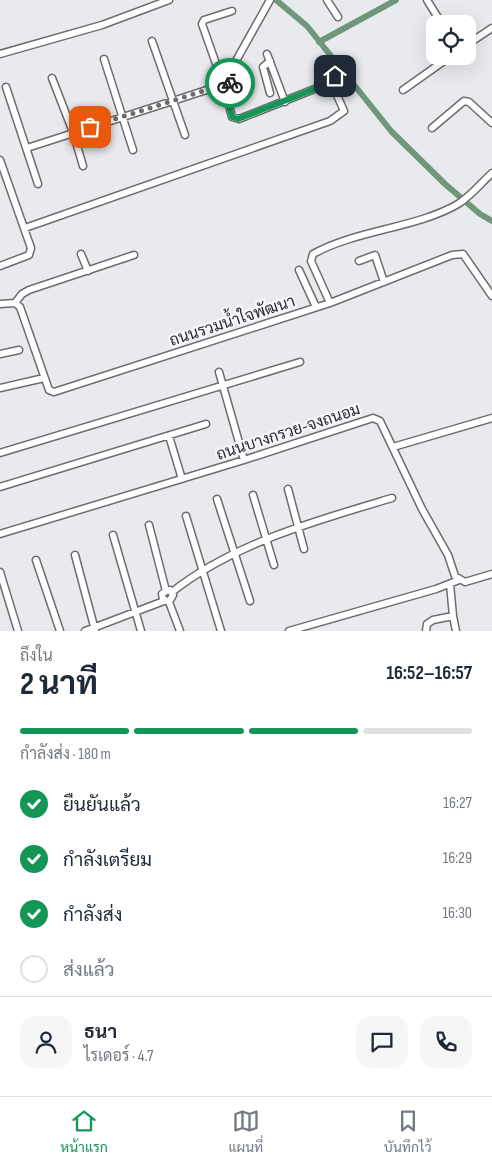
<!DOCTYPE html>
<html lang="th">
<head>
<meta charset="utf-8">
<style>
	body { margin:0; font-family:"Sofia Sans Condensed",Sarabun,sans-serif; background:#f6f6f7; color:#1f2937; height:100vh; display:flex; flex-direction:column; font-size:19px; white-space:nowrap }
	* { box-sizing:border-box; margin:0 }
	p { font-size:16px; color:#747a83 }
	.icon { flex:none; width:28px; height:28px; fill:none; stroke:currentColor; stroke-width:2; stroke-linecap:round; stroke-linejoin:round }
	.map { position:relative; height:631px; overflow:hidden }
	.side { display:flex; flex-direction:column; background:#fff; flex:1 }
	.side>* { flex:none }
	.fabs { position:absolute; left:426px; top:15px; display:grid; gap:10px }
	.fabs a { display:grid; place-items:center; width:50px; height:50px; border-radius:10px; background:#fff; box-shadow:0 5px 20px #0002; font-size:25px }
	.pin { position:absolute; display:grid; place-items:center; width:42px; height:42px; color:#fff; margin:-21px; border-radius:10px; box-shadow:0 2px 8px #0006 }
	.courier { position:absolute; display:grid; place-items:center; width:50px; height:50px; margin:-25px; border:4px solid #149756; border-radius:50%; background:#fff; color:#222; box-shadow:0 1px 6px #0007 }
	.headline em { font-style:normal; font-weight:700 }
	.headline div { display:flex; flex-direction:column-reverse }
	.headline { display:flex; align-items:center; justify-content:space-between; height:85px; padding:0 20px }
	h1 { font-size:32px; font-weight:700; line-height:38px }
	.bar { display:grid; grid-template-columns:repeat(4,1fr); gap:8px 5px; align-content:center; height:60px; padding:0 20px }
	.bar i { height:6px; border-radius:4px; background:#e0e1e3 }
	.bar .on { background:#149756 }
	.bar p { grid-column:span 4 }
	.line { display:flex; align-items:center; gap:12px; padding:0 20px; border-top:1px solid #e0e1e3 }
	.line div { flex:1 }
	.round { display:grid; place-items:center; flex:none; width:52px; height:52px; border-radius:15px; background:#f6f6f7 }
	ol { padding:0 20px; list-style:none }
	li { display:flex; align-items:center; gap:15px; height:55px }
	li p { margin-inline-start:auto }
	li .icon { padding:5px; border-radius:50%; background:#149756; color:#fff; stroke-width:4 }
	li:last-child { color:#747a83 }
	li i { width:28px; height:28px; border:2px solid #e0e1e3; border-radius:50% }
	.dock { display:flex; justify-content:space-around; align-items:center; height:70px; border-top:1px solid #e0e1e3; background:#fff; font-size:14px; color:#747a83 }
	.dock a { display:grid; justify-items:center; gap:2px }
	.dock .on { color:#149756 }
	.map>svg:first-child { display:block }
</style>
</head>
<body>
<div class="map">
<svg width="492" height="631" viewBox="0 0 492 631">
	<rect width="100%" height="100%" fill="#e9eaed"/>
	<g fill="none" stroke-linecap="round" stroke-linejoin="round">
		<!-- canal -->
		<path stroke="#6f977c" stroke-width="6" d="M 276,0 L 307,26 L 391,131 L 445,184 L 480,214 L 492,221
			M 319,42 L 396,0"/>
		<defs>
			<path id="minor" d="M 327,0 L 338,17
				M 427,0 L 442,24
				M 152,41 L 185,135
				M 468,44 L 492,28
				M 0,54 L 102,25 L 169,0
				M 267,54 L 285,102
				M 104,59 L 133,150
				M 220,75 L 202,24 L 204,20 L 232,11
				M215 83a7 7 0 1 1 14 0a7 7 0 1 1-14 0Z
				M 227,77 L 270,0
				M 52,78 L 73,132 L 83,166
				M 6,87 L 38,184
				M 225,90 L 232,117 L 239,119 L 327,84 L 335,76 L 323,62
				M 403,90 L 451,56
				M 270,93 L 263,67 L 270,61
				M 432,128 L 464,101 L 469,102 L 492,123
				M 27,148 L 216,87
				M 0,160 L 31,248 L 29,255 L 0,266
				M 25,228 L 330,121 L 344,111 L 336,93
				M 81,254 L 88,271
				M 359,261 L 375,255 L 384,282
				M 299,270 L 316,307
				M 15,303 L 20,307 L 49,390 L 54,392 L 330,303 L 452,255 L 463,254 L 492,296
				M 330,303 L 311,261 L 313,254 C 356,230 417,228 458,204 C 471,196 481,183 492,173
				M 0,304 L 15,303 L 22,294 L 29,290 L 134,255
				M 0,354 L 19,350
				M 219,372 L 244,460
				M 0,388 L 44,378
				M 169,436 L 182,479
				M 393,447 L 492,418
				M 0,453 L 300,362
				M 0,487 L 206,424
				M 288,489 L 304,549
				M 253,495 L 274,565
				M 217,499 L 250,601
				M 186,516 L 221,631
				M 149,525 L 166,591
				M 0,534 L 244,460 L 373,418 L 380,421 L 422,509 L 448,555 L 455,576 L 465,582 L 492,574
				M 113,535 L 141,631
				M 75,555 L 95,630
				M 36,560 L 60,631
				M 0,572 L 18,631
				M 172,592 C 234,543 318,520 392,498
				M 169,602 L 173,595 L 170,590 L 166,591 L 162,594 L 163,599 L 169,602 L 180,631
				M 453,616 L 456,631
				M 85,631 L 164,601
				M 289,631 L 436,589 L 459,580
				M 426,631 L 427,624 L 433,620 L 453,616 L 450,584"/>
		</defs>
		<!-- minor casing -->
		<use href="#minor" stroke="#6d6d70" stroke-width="9"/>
		<!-- minor -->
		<use href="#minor" stroke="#fff" stroke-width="6"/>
	</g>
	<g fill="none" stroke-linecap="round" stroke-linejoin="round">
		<!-- done -->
		<path stroke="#6c6d6f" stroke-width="5" stroke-dasharray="0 9" d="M 90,127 L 216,87 L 216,80 L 220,75 L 227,77 L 230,83"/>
		<!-- route -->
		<path stroke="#149756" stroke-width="6" d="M 230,83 L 225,90 L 232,117 L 238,119 L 327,84 L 335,76"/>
	</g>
	<g text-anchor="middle" stroke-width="4.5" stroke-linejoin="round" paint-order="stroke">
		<!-- street labels -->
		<g font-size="16" fill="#292a2b" stroke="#f7f7fb">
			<text transform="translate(232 320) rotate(-18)" y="6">ถนนรวมน้ำใจพัฒนา</text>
			<text transform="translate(288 431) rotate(-18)" y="6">ถนนบางกรวย-จงถนอม</text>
		</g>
	</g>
</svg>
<div class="fabs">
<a><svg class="icon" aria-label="locate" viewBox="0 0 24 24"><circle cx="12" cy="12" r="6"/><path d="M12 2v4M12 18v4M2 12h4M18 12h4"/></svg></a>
</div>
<div class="pin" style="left:90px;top:127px;background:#ea580c"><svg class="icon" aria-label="bag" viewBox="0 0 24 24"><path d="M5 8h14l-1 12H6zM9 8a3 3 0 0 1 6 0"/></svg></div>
<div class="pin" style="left:335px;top:76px;background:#1f2937"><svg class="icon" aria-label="home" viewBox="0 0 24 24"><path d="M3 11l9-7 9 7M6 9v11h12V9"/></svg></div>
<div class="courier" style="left:230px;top:83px"><svg class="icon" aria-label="bike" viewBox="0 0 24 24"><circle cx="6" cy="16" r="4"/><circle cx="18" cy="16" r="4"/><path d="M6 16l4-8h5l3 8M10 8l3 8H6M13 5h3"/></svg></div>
</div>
<section class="side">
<div class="headline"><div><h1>2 นาที</h1><p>ถึงใน</p></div><em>16:52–16:57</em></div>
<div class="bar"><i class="on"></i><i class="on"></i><i class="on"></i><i></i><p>กำลังส่ง · 180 m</p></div>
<ol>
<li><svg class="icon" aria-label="check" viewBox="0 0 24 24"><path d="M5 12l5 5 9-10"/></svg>ยืนยันแล้ว<p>16:27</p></li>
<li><svg class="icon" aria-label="check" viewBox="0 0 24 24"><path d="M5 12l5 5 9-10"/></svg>กำลังเตรียม<p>16:29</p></li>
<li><svg class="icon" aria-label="check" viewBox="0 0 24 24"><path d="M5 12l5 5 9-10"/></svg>กำลังส่ง<p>16:30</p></li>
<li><i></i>ส่งแล้ว</li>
</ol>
<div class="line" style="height:90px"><a class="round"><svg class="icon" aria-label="person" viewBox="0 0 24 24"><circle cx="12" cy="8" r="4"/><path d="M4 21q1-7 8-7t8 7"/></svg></a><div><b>ธนา</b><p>ไรเดอร์ · 4.7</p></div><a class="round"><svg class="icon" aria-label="chat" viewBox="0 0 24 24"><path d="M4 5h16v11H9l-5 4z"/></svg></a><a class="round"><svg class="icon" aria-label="phone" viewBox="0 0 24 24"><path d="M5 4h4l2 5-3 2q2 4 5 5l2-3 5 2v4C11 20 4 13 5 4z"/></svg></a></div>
</section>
<nav class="dock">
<a class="on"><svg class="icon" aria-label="home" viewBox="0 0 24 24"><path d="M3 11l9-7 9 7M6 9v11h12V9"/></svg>หน้าแรก</a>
<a><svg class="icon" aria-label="map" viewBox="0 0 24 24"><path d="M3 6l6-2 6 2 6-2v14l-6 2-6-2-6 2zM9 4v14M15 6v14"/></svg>แผนที่</a>
<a><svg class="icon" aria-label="saved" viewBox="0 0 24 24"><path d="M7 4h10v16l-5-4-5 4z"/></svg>บันทึกไว้</a>
</nav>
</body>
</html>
